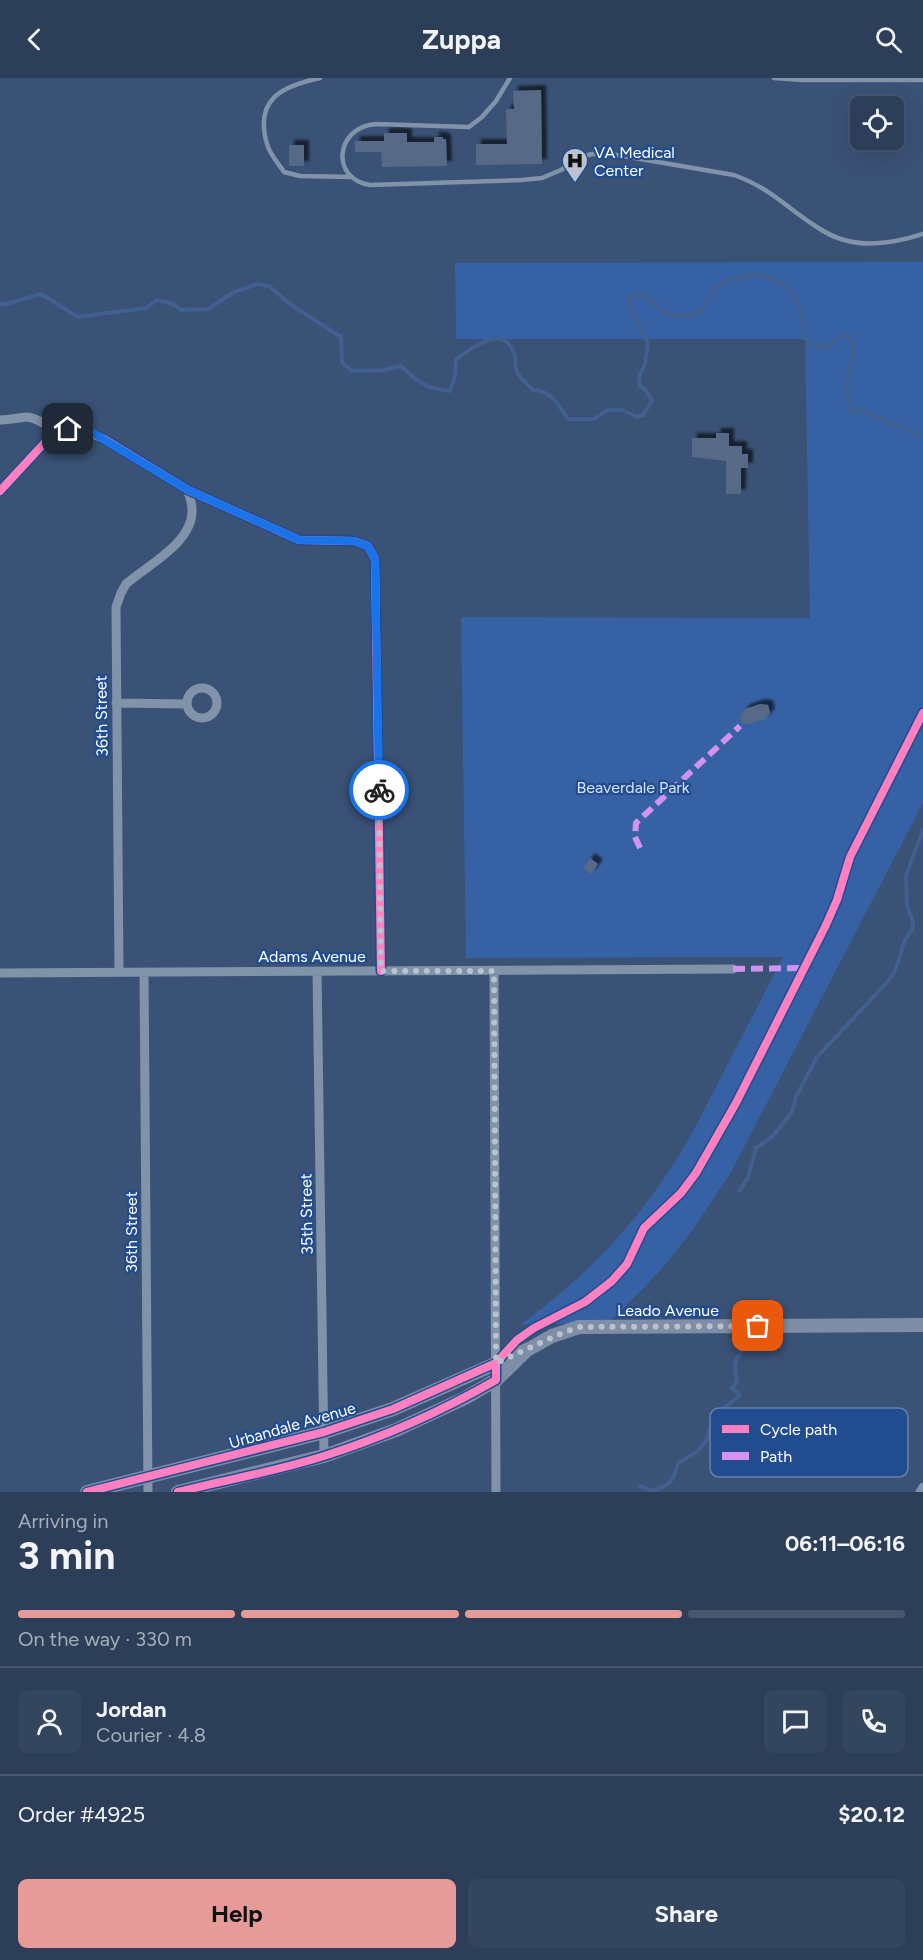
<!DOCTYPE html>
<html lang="en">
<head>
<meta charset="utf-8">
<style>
	body { margin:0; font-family:Figtree,sans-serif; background:#34455e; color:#f1f3f6; height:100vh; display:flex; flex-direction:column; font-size:22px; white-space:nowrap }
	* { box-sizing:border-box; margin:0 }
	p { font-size:20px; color:#a6aeba }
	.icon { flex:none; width:33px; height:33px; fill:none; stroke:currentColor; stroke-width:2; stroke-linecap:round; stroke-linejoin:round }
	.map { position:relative; height:1414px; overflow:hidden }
	.drawer { display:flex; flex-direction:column; background:#2c3e58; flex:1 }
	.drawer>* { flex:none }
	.controls { position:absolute; left:850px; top:18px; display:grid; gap:12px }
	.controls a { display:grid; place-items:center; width:54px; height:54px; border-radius:9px; background:#2c3e58; box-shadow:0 6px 24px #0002,0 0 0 2px #48576e; font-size:30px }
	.pin { position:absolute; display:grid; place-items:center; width:51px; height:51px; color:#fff; margin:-26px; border-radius:12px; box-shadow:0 3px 9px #0006 }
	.courier { position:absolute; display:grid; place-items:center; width:60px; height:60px; margin:-30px; border:4px solid #1a73e8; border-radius:50%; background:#fff; color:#222; box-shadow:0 2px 8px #0007 }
	.headline em { font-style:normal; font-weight:700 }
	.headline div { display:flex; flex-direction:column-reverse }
	.headline { display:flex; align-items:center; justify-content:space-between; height:102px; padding:0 18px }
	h1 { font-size:39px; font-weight:700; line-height:45px }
	.bar { display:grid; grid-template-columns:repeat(4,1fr); gap:9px 6px; align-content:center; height:72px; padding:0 18px }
	.bar i { height:8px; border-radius:4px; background:#48576e }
	.bar .active { background:#e69b98 }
	.bar p { grid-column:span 4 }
	.line { display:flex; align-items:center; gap:15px; padding:0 18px; border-top:2px solid #48576e }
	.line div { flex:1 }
	.round { display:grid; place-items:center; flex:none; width:63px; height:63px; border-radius:9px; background:#34455e }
	.primary-button { display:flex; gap:12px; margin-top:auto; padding:12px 18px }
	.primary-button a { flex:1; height:69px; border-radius:9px; background:#e69b98; color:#111; font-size:24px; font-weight:700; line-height:69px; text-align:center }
	.primary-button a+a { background:#34455e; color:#f1f3f6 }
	header { display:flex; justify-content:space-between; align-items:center; height:78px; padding:0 18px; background:#2c3e58; font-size:27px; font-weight:700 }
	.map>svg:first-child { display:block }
</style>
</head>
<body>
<header><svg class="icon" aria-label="back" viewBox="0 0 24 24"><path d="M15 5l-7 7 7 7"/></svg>Zuppa<svg class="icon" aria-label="search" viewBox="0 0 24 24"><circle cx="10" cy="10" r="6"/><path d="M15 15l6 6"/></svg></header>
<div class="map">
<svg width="923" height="1414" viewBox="0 0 923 1414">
	<defs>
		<filter id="shadow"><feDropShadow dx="5" dy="-5" stdDeviation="1.5" flood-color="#0009"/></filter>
	</defs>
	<rect width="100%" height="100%" fill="#3a5276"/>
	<!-- green -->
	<path fill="#3662a5" d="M 923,184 L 923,725 L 731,1094 L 694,1150 L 670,1181 L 644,1210 L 607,1246 L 521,1246 C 577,1206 626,1157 664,1100 C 686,1069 703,1035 720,1001 C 741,960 762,920 783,879 L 466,880 L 461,539 L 810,540 L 805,261 L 456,261 L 455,185 Z"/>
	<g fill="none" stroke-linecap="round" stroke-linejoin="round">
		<!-- stream -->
		<path stroke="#415f8f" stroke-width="4" d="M 0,226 L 7,226 L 41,216 L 78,239 L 146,230 L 157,222 L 173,226 L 181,232 L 208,231 L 234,214 L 258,206 L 269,208 L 290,226 L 341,259 L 342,284 L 352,293 L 384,292 L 401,288 C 418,304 426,311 450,313 L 455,298 L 456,282 C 464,274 474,269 484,264 C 496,258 509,260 514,275 C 517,281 514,288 517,294 C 520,300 527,306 533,312 C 551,312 559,328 568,341 L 594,341 L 608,332 L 622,332 L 637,339 L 643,337 L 652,323 L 648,315 L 640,308 L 639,298 L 645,286 L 648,265 L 630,231 L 630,218 L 644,216 C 667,240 669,242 702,233 L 716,209 L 727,203 L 756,196 L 786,207 L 796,220 L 804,246 L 803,259 L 819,270 L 828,268 L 842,257 L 850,259 C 864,281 835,302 852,334 L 862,333 L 923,359
			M 739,1113 L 748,1100 L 756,1070 L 772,1059 L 792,1034 L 796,1019 L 817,979 L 890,901 L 895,893 L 905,862 L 913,850 L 913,844 L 907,828 L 906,797 L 923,752
			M 640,1408 L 652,1413 C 670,1408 674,1402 678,1385 L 698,1373 L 706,1363 L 714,1338 L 740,1317 L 732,1310 L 737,1303 C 734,1289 734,1282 743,1270"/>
	</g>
	<!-- building -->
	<path fill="#566986" filter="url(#shadow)" d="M 541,12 L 542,86 L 476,87 L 476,66 L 507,66 L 506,31 L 514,31 L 513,13 Z
		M 384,55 L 407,55 L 407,64 L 434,64 L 434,59 L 443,59 L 443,61 L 446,61 L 447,88 L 382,89 L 381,74 L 355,74 L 355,63 L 384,63 Z
		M 289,67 L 304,67 L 304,88 L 289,88 Z
		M 716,355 L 729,355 L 729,368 L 742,368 L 742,376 L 748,376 L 748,390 L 741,390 L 741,416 L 726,416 L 726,383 L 692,379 L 692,360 L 716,360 Z
		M 760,626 L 768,627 L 770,635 L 765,641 L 749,646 L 742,645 L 740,638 L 745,631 Z
		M 590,780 L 598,786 L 591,796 L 583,790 Z"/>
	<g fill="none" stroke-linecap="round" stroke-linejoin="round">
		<!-- lane -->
		<path stroke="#8193a9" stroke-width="4.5" d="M 320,0 C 282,8 254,21 267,66 C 269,75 278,85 284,94 L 300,98 L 352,99
			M 510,0 L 496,23 L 482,39 L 469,49 L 376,46 C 335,49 330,101 370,107 L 522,102 L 542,100 L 561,92 L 581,79 L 592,76 L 611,76 L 734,97 C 773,111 787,131 820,151 C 852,172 889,167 923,156
			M 774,0 L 802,2 L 923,2"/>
		<!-- street -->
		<path stroke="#8193a9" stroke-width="9" d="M 0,342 C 9,342 17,340 26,339 C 37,339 49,349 58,355
			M 0,413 L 49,360 L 68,351 L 80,351 L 104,361 L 188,412 L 299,462 L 354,463 L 368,468 L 375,481 L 381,893
			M187 625a15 15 0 1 1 30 0a15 15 0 1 1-30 0Z
			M 116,625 L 187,626
			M 317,893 L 324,1378
			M 494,893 L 496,1414
			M 119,894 L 116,529 L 121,515 L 126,506 C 149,486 194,464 192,431 C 192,425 189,418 188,412
			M 144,894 L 148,1414
			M 0,895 L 733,891
			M 920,1414 L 923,1409"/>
		<!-- secondary -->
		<path stroke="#7e8ea6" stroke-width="14" d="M 87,1414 L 324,1354 L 393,1331 L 529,1271 L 552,1258 L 579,1249 L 923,1247
			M 178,1414 L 324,1378 L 396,1352 L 465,1320 L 496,1302 L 525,1274"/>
		<!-- quiet -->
		<path stroke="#d193ec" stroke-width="6" stroke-dasharray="12 6" stroke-linecap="butt" d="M 640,770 L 635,759 L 636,745 L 740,648
			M 733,891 L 804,890"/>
		<defs>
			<path id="cycleway" d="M 0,413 L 49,360 L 68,351 L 80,351 L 104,361 L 188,412 L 299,462 L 354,463 L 368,468 L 375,481 L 381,893
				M 87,1414 L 324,1354 L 393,1331 L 496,1285 L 517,1262 L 534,1250 L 585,1224 L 612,1203 L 627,1186 L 644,1150 L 681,1115 L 696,1095 L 736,1025 L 826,847 L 837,822 L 850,779 L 923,635
				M 178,1414 C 226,1402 277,1393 324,1378 C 384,1359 442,1333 496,1302 L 496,1285"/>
		</defs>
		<!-- cycleway casing -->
		<use href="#cycleway" stroke="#214c8f" stroke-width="11"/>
		<!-- cycleway -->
		<use href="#cycleway" stroke="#ff80c0" stroke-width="8"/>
	</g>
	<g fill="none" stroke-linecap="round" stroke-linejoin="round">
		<!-- done -->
		<path stroke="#bac2cf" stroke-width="6" stroke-dasharray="0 10.8" d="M 379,712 L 381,893 L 494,893 L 496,1285 C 524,1273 550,1259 579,1249 L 758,1248"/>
		<!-- route -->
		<path stroke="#1a73e8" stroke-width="8" d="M 68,351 L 88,352 L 188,412 L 299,462 L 354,463 L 368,468 L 375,481 L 379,712"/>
	</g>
	<!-- icons -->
	<defs>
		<symbol id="hospital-pin" viewBox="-11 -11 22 30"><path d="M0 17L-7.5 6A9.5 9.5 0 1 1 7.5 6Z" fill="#bac2cf" stroke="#214c8f"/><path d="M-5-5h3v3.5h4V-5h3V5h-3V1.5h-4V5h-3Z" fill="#111"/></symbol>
	</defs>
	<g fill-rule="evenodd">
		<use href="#hospital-pin" x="560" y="68" width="30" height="40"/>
	</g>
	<g text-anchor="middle" stroke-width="4.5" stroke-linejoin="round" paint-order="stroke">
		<!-- poi labels -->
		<g font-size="16" fill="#fff" stroke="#214c8f" text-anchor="start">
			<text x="594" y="80">VA Medical<tspan x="594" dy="18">Center</tspan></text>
		</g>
		<!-- street labels -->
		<g font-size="16" fill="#fff" stroke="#214c8f">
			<text transform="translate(101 638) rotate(-91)" y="6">36th Street</text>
			<text x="312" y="884">Adams Avenue</text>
			<text transform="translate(306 1136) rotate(-91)" y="6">35th Street</text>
			<text transform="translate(131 1154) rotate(-90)" y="6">36th Street</text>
			<text x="668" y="1238">Leado Avenue</text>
			<text transform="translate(292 1347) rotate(-16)" y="6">Urbandale Avenue</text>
		</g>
		<!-- park labels -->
		<g font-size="16" fill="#d6e4f9" stroke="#214c8f">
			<text x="633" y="715">Beaverdale Park</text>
		</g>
	</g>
	<!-- legend -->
	<rect x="710" y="1330" width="198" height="69" rx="9" fill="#214c8f" stroke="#6482b1" stroke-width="1.5"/>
	<rect x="722" y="1347" width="27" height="8" fill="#ff80c0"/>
	<rect x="722" y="1374" width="27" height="8" fill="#d193ec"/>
	<g font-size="16" fill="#fff">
		<text x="760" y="1357">Cycle path</text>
		<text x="760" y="1384">Path</text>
	</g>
</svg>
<div class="controls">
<a><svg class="icon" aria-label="locate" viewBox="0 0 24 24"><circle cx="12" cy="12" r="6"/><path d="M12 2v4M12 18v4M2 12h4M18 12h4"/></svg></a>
</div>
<div class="pin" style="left:758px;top:1248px;background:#ea580c"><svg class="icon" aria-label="bag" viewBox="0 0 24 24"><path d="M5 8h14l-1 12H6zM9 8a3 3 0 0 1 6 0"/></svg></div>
<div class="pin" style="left:68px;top:351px;background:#1f2937"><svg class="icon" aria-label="home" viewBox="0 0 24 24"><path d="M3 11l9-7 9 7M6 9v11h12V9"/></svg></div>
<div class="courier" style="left:379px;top:712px"><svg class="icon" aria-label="bike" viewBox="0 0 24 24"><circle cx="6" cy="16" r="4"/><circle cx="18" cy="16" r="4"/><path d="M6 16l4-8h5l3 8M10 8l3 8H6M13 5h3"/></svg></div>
</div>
<section class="drawer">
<div class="headline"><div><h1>3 min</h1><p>Arriving in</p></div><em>06:11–06:16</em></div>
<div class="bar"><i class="active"></i><i class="active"></i><i class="active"></i><i></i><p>On the way · 330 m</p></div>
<div class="line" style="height:108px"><a class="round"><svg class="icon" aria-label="person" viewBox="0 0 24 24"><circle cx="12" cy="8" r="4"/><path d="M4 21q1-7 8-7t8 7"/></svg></a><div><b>Jordan</b><p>Courier · 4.8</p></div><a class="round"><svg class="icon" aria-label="chat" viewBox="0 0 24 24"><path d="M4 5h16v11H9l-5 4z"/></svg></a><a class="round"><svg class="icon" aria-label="phone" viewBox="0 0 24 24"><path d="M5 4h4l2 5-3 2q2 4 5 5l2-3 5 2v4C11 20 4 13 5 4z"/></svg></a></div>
<div class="line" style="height:78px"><div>Order #4925</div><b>$20.12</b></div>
<div class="primary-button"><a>Help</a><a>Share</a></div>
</section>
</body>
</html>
